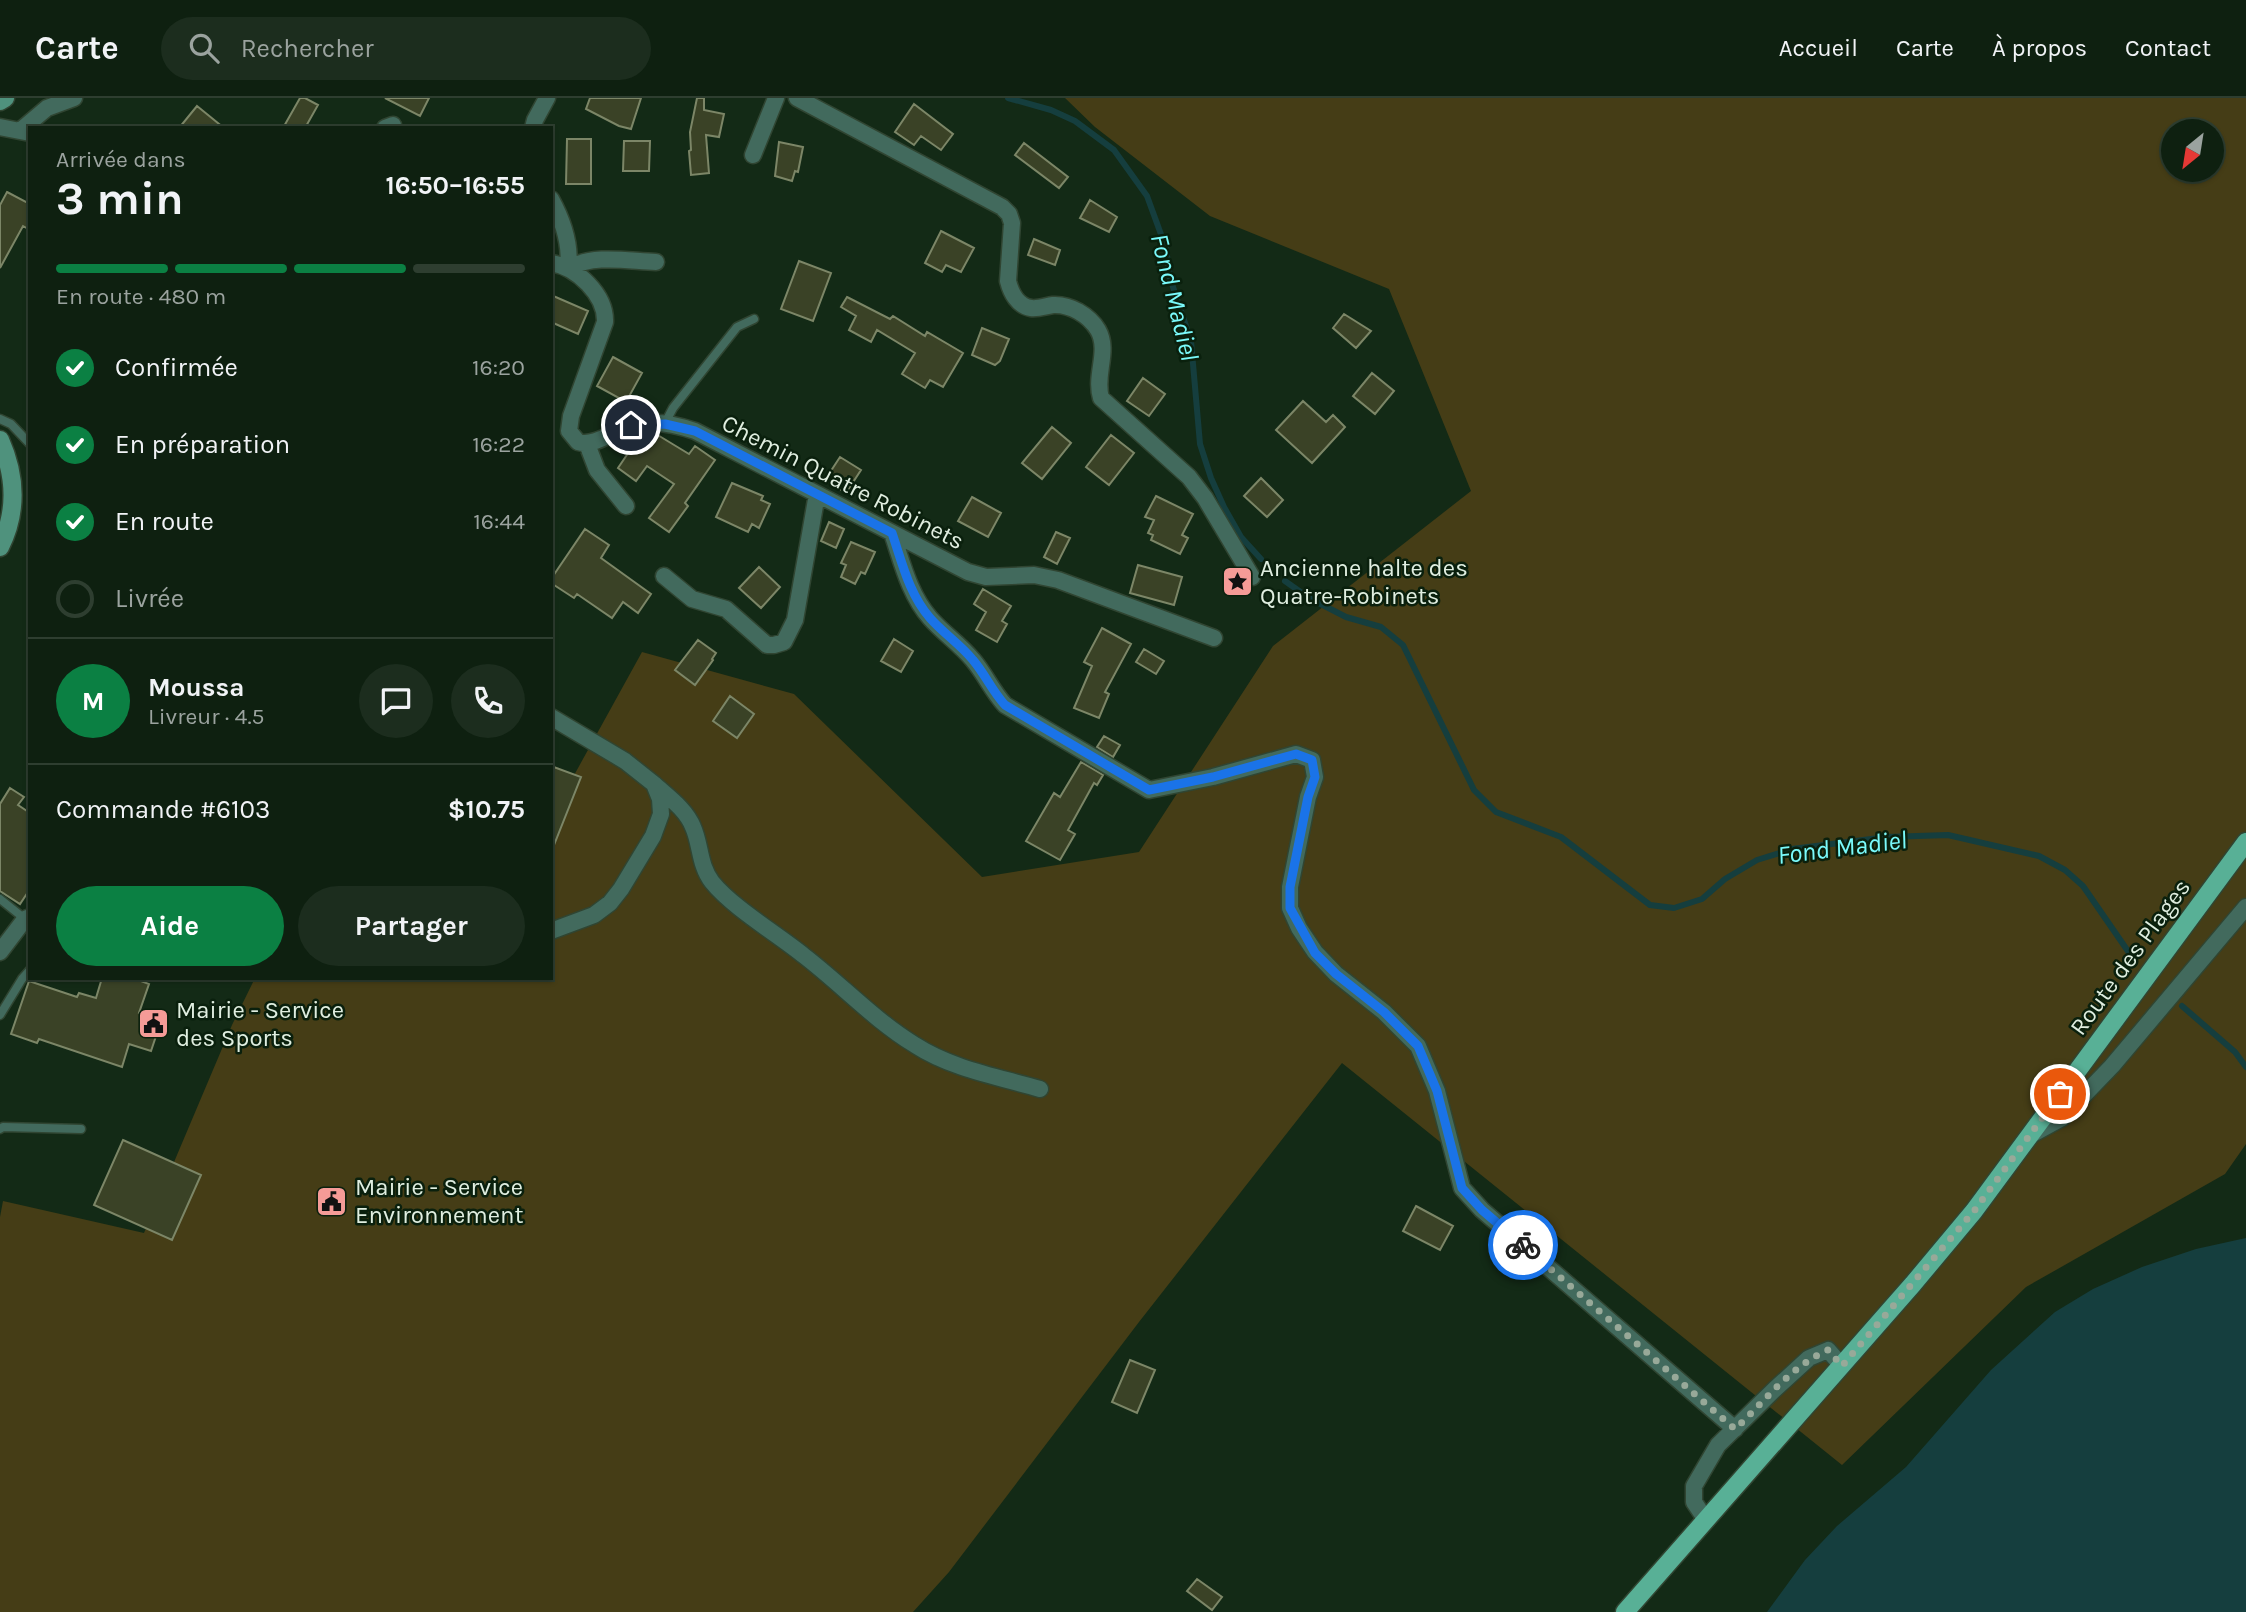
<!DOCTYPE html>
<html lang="fr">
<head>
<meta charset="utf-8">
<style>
	body { margin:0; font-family:Karla,sans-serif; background:#1c2d1e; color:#f1f3f6; height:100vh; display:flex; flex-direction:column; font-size:26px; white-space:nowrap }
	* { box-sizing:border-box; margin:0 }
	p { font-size:23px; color:#9ba39f }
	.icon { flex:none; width:38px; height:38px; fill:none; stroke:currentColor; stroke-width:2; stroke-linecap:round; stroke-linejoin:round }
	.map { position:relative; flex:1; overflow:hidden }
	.panel { position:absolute; left:28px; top:28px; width:525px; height:854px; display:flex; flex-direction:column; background:#0e2010; border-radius:0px; box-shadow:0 2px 5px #0004,0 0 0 2px #2e3e30 }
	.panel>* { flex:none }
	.needle { width:46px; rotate:210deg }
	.buttons { position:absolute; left:2161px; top:21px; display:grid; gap:14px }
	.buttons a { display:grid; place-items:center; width:63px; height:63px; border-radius:50%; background:#0e2010; box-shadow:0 2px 5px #0004,0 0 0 2px #2e3e30; font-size:35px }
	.pin { position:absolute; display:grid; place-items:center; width:60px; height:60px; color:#fff; margin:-30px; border:4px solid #fff; border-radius:50%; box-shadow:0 2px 7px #0007 }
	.courier { position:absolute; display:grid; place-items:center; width:70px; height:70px; margin:-35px; border:5px solid #1a73e8; border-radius:50%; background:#fff; color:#222; box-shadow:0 2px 9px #0007 }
	.summary em { font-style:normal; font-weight:700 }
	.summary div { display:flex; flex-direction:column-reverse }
	.summary { display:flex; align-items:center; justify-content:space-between; height:119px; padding:0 28px }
	h1 { font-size:46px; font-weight:700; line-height:52px }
	.bar { display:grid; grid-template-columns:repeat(4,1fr); gap:10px 7px; align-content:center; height:84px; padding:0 28px }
	.bar i { height:9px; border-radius:5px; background:#2e3e30 }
	.bar .active { background:#0b8043 }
	.bar p { grid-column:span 4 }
	.line { display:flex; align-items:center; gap:18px; padding:0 28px; border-top:2px solid #2e3e30 }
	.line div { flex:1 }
	.round { display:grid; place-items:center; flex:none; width:74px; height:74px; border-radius:37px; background:#1c2d1e }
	ol { padding:0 28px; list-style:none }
	li { display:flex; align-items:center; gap:21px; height:77px }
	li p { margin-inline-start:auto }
	li .icon { padding:7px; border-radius:50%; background:#0b8043; color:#fff; stroke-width:4 }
	li:last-child { color:#9ba39f }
	li i { width:38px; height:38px; border:4px solid #2e3e30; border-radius:50% }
	.primary-button { display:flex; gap:14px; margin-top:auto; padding:14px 28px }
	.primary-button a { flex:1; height:80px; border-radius:42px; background:#0b8043; color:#fff; font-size:28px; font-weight:700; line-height:80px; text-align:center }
	.primary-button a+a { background:#1c2d1e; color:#f1f3f6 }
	header { display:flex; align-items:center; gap:42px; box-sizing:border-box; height:98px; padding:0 35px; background:#0e2010; border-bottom:2px solid #2e3e30 }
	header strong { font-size:33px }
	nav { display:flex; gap:38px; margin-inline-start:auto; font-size:24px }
	.search { width:490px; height:63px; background:#1c2d1e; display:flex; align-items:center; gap:18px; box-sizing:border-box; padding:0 24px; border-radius:38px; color:#9ba39f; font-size:26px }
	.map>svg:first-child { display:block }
</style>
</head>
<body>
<header>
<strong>Carte</strong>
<div class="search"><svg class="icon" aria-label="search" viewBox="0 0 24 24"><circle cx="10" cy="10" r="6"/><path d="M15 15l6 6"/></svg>Rechercher</div>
<nav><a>Accueil</a><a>Carte</a><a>À propos</a><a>Contact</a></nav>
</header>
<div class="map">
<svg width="2246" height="1514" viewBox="0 0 2246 1514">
	<rect width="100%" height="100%" fill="#132a16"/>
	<!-- green -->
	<path fill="#453d16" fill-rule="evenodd" d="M 1065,0 L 2246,0 L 2246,1046 L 2225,1076 L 2026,1189 L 1842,1367 L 1342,965 L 1139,1224 L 949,1474 L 913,1514 L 0,1514 L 0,1119 L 3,1103 L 144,1135 L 232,927 L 255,880 L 551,880 L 551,719 L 642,554 L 794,596 L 982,779 L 1139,754 L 1273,548 L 1471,393 L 1389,191 L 1210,118 L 1095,29 ZM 2174,33 L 2212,33 L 2212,72 L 2174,72 Z"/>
	<!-- water -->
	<path fill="#153e3e" d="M 2246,1140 L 2246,1514 L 1767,1514 L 1805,1462 L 1837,1428 L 1906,1369 L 1991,1272 L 2055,1214 L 2093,1191 L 2142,1169 L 2196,1151 Z"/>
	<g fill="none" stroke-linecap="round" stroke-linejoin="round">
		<!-- stream -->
		<path stroke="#153e3e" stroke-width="6" d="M 1008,0 L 1051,12 L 1075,23 L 1114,52 L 1147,98 L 1166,150 L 1170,180 L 1191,243 L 1200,346 L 1211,380 L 1224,409 L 1241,439 L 1261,461
			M 1285,483 L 1309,500 L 1346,519 L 1381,529 L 1403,547 L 1474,692 L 1496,714 L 1561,739 L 1650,807 L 1674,810 L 1702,801 L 1725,781 L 1757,762 L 1792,751 L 1887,739 L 1948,737 L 2039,758 L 2065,772 L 2083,788 L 2132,859
			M 2182,908 L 2235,954 L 2246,969"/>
	</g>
	<!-- building -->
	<path fill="#3a4226" stroke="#7c8667" stroke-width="2" d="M 300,0 L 305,0 L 318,7 L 305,30 L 283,30 Z
		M 385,0 L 429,0 L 420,18 Z
		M 590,0 L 641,0 L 631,31 L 619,28 L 586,11 Z
		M 697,0 L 704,0 L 704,12 L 724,16 L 719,39 L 706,37 L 709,75 L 691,77 L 689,53 L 691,52 L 690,34 Z
		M 914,6 L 953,36 L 941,52 L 921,38 L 914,47 L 895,34 Z
		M 197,8 L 224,30 L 179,30 Z
		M 567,41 L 591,41 L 591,86 L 566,86 Z
		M 624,43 L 650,43 L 649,73 L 623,73 Z
		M 779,44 L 803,49 L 798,74 L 795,73 L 792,83 L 775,78 Z
		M 1024,45 L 1068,79 L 1059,90 L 1015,57 Z
		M 7,94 L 30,106 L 30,132 L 23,128 L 0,170 L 0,107 Z
		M 1090,102 L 1117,119 L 1109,134 L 1080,120 Z
		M 941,133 L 974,150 L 961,174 L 946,167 L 942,174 L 925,165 Z
		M 1034,141 L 1060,152 L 1055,167 L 1028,157 Z
		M 799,163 L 831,175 L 813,223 L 781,211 Z
		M 551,197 L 588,213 L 578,236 L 551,224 Z
		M 847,199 L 890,221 L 893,218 L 925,238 L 927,234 L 963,255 L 943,289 L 930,282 L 925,290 L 902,276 L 915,255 L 877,232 L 871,244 L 849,232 L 856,218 L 841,209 Z
		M 1344,216 L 1371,233 L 1356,250 L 1333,230 Z
		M 982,230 L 1009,241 L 1000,263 L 995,267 L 972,257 Z
		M 613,259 L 642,275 L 626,304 L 597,288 Z
		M 1372,275 L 1394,293 L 1375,316 L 1353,298 Z
		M 1143,280 L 1165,296 L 1149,318 L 1127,303 Z
		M 1303,303 L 1326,324 L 1333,317 L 1345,329 L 1312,365 L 1276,332 Z
		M 1052,329 L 1071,345 L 1042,381 L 1022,365 Z
		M 656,336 L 689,356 L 695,348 L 715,362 L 685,405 L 688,408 L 669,434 L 649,420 L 674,386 L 647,368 L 636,383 L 618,370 L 635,345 L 646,352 Z
		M 1111,337 L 1134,355 L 1109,387 L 1086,369 Z
		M 840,359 L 861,372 L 846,395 L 825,382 Z
		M 1261,380 L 1283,402 L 1267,419 L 1244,398 Z
		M 732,385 L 763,398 L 761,402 L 770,406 L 759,430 L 752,426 L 748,434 L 716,419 Z
		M 1156,398 L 1193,416 L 1182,437 L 1188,440 L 1180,456 L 1151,442 L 1153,437 L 1148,435 L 1154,422 L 1145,419 Z
		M 972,399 L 1001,415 L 988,439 L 958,423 Z
		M 829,424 L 844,431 L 836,450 L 821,443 Z
		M 585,431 L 609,447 L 601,460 L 651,496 L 638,515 L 623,504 L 612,520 L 577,496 L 574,500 L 551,485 L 551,481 Z
		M 1056,434 L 1070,440 L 1057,466 L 1044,459 Z
		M 851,444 L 875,454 L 865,476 L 861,474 L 855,486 L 841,479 L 846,467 L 841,465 Z
		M 1138,467 L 1182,479 L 1174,507 L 1130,495 Z
		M 759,469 L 780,489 L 761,510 L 739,490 Z
		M 983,491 L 1011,508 L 1002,523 L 1007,526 L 997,544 L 976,532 L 986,514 L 974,506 Z
		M 1102,530 L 1131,546 L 1105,594 L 1109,596 L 1099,620 L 1074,610 L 1092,568 L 1084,564 Z
		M 894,541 L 913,553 L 901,574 L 881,563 Z
		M 698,542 L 716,555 L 712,561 L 713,562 L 695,587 L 675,572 Z
		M 1144,551 L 1164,563 L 1156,576 L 1136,564 Z
		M 730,598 L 754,616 L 737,640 L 713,623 Z
		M 1104,638 L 1120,647 L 1113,659 L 1097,649 Z
		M 1081,664 L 1103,677 L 1097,687 L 1094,685 L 1068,732 L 1075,736 L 1060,762 L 1026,743 L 1054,695 L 1060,699 Z
		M 551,668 L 581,679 L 552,752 L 551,752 Z
		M 10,690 L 24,699 L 18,707 L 30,715 L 30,791 L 20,806 L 0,793 L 0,706 Z
		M 102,880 L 133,880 L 149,886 L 139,915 L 161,923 L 151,953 L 129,946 L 122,969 L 39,941 L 37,945 L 11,936 L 29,883 L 77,899 L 79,895 L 96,900 Z
		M 123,1042 L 201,1077 L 172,1142 L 94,1107 Z
		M 1416,1108 L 1453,1128 L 1440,1152 L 1403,1133 Z
		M 1130,1262 L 1155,1272 L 1137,1315 L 1112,1304 Z
		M 1197,1481 L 1222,1499 L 1212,1512 L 1187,1493 Z"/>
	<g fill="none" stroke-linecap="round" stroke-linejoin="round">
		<defs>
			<path id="lane" d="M 0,321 L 11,326 L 30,346
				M 665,325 L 673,310 L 737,229 L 754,221
				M 0,801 L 25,821
				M 0,917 L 22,881 L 30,872
				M 0,1031 L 3,1029 L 81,1031"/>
			<path id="street" d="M 797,0 L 1002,109 L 1009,116 L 1012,125 L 1008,183 C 1011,195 1018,208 1031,210 C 1038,211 1046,208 1053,207 C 1070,206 1089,217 1098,232 C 1110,253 1094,277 1101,300 L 1189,379 L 1205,400 L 1252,479
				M 0,29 L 30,35
				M 385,30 L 393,27
				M 533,30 L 535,22 L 547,0
				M 21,32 L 47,10 L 74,0
				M 753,57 L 776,0
				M 551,101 C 562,121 571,147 568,170
				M 551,165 C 577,169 606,197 605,224 L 571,318 L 569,333 L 578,344 C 594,349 614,333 630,328 C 651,321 675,326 695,333 L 968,474 L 986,479 L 1034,477 L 1058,482 L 1214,540
				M 568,170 C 595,156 627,163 656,164
				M 587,346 L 597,372 L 626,408
				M 892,435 C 902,464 909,496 930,520 C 943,535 960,546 973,562 C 985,576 992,593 1005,607 L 1149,692 L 1213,679 L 1296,656 L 1312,662 L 1315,679 L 1308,699 L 1290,789 L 1290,810 L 1299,830 L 1315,854 L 1336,876 L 1384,914 L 1418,948 L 1437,993 L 1462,1090 L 1482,1112 L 1735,1331
				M 664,478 L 692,501 L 726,511 L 767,547 L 774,547 L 784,544 L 795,522 L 817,396
				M 551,619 L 625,663 L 654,686 L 660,701 L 661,716 L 653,738 L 621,791 L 610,805 L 594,817 L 551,833
				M 654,686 C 667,698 686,711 693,729 C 701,747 699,767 712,784 C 732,809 777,836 803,857 C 841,886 874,922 915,947 C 952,971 999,979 1040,991
				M 0,854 L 25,821 L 30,819
				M 2031,1037 L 2062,1020 L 2112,968 L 2246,809
				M 1706,1422 L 1694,1404 L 1694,1388 L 1718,1347 L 1775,1291 L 1809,1260 L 1828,1252 L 1842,1268"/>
			<path id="secondary" d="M 0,3 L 5,0
				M 0,342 C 16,378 18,413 0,449"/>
			<path id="primary" d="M 1625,1514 L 1913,1186 L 1974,1113 L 2246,744"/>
		</defs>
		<!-- lane casing -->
		<use href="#lane" stroke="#304532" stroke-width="11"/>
		<!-- street casing -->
		<use href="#street" stroke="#304532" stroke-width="19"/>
		<!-- secondary casing -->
		<use href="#secondary" stroke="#304532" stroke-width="21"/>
		<!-- primary casing -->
		<use href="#primary" stroke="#304532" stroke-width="21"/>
		<!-- lane -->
		<use href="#lane" stroke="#426a5d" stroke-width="8"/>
		<!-- street -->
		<use href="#street" stroke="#426a5d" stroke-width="16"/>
		<!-- secondary -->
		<use href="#secondary" stroke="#4f927d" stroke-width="18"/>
		<!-- primary -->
		<use href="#primary" stroke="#58b096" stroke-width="18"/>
	</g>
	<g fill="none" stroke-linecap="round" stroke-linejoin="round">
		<!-- done -->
		<path stroke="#98a999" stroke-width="7" stroke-dasharray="0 12.6" d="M 1523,1147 L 1735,1331 C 1766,1302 1790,1269 1828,1252 L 1842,1268 L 1974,1113 L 2060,996"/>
		<!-- route -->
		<path stroke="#1a73e8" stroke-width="9" d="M 631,327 L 665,326 L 695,333 L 892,435 C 902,464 909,496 930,520 C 943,535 960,546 973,562 C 985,576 992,593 1005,607 L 1149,692 L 1213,679 L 1296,656 L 1312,662 L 1315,679 L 1308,699 L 1290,789 L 1290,810 L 1315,855 L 1336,876 L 1384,914 L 1418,948 L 1437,993 L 1462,1090 L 1482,1112 L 1523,1147"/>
	</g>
	<!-- icons -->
	<defs>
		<symbol id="sight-square" viewBox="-11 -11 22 22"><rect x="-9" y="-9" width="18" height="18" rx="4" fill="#f59b97" stroke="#0a200d"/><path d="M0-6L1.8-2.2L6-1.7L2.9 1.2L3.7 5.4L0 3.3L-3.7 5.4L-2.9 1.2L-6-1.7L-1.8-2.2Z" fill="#111"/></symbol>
		<symbol id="civic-square" viewBox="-11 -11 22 22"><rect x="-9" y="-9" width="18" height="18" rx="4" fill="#f59b97" stroke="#0a200d"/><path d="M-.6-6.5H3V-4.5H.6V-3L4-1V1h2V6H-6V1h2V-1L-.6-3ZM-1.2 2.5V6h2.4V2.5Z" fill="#111"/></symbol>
	</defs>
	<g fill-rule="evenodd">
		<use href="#sight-square" x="1220" y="466" width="35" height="35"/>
		<use href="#civic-square" x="136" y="908" width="35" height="35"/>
		<use href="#civic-square" x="314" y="1086" width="35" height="35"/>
	</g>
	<g text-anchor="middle" stroke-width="5" stroke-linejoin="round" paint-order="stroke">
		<!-- street labels -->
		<g font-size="24" fill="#e0eee0" stroke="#0a200d">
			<text transform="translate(843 384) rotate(27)" y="8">Chemin Quatre Robinets</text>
			<text transform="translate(2130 859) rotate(-54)" y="8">Route des Plages</text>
		</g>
		<!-- poi labels -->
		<g font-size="24" fill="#e0eee0" stroke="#0a200d" text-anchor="start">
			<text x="1260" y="478">Ancienne halte des<tspan x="1260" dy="28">Quatre-Robinets</tspan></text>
			<text x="176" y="920">Mairie - Service<tspan x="176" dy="28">des Sports</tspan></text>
			<text x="355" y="1097">Mairie - Service<tspan x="355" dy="28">Environnement</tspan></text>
		</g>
		<!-- water labels -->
		<g font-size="26" font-style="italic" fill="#7afafb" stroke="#0a200d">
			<text transform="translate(1175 199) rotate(76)" y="9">Fond Madiel</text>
			<text transform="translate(1842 749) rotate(-7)" y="9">Fond Madiel</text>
		</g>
	</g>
</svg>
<div class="buttons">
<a><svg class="needle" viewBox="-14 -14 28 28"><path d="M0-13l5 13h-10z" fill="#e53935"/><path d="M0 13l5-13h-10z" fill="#9ba39f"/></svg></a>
</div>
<div class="pin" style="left:2060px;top:996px;background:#ea580c"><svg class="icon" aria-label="bag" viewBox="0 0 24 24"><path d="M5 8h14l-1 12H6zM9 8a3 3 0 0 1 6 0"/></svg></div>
<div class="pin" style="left:631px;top:327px;background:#1f2937"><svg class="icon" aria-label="home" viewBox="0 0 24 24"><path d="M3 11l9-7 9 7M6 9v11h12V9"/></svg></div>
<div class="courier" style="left:1523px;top:1147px"><svg class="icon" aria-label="bike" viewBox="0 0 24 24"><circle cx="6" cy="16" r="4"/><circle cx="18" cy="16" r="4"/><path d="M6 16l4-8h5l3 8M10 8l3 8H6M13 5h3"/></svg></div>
<section class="panel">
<div class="summary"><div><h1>3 min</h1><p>Arrivée dans</p></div><em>16:50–16:55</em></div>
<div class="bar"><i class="active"></i><i class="active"></i><i class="active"></i><i></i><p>En route · 480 m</p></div>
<ol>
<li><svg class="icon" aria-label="check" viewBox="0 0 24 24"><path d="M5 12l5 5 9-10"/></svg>Confirmée<p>16:20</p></li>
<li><svg class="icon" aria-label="check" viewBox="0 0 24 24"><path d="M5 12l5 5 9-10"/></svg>En préparation<p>16:22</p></li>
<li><svg class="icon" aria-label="check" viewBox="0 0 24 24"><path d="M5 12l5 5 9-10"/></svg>En route<p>16:44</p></li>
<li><i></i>Livrée</li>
</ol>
<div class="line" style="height:126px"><b class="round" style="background:#0b8043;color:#fff">M</b><div><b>Moussa</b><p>Livreur · 4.5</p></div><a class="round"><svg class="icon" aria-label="chat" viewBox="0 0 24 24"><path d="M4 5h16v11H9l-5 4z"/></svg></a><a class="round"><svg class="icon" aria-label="phone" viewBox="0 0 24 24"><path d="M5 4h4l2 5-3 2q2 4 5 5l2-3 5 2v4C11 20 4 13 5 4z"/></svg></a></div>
<div class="line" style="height:91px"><div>Commande #6103</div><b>$10.75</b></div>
<div class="primary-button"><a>Aide</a><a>Partager</a></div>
</section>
</div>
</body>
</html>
